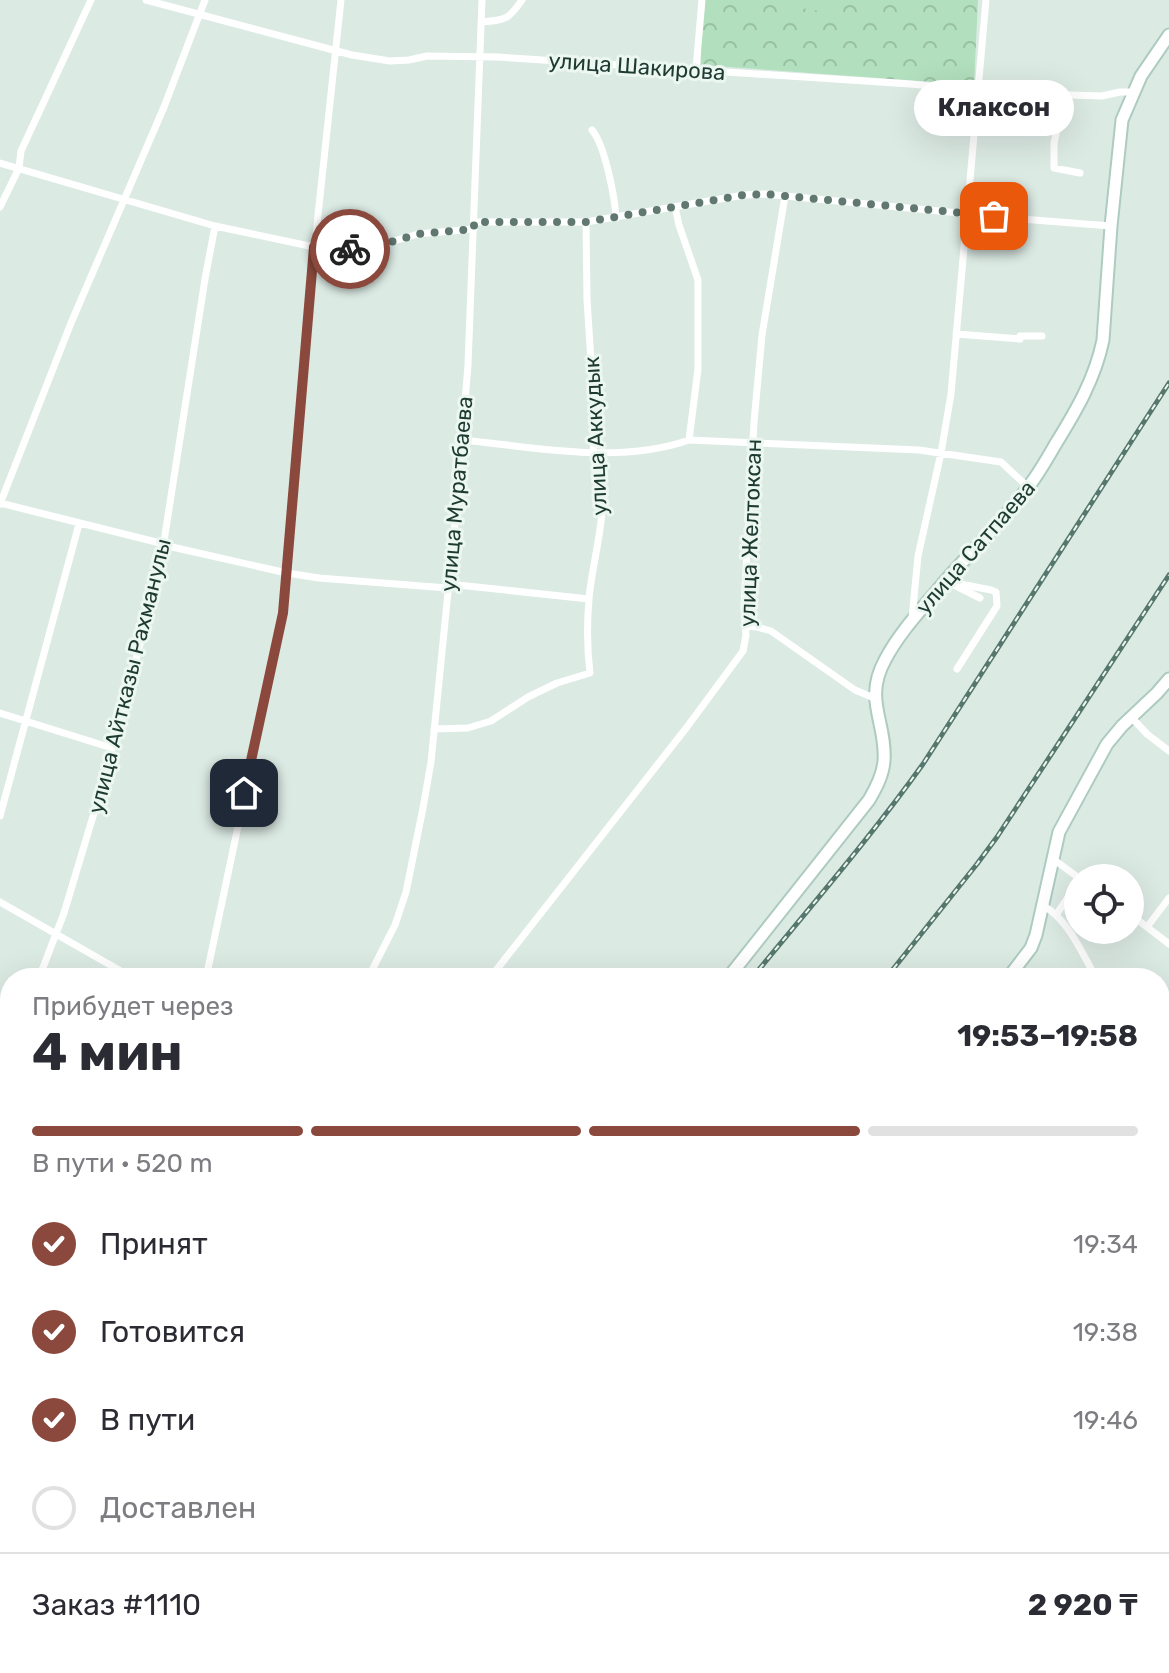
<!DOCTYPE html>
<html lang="ru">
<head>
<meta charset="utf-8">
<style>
	body { margin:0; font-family:Rubik,sans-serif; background:#f7f7f7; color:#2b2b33; height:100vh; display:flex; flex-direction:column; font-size:30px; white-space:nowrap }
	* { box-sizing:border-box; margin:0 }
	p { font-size:26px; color:#7c7c81 }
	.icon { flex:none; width:44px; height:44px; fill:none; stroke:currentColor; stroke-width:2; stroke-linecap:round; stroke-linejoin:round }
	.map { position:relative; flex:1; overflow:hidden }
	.sheet { position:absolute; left:0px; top:968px; width:1170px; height:706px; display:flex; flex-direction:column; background:#fff; border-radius:32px 32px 0 0; box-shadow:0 8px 32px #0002 }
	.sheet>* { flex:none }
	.controls { position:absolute; left:1064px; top:864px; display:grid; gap:16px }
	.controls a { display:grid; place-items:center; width:80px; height:80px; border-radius:50%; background:#fff; box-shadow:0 8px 32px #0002; font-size:40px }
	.pin { position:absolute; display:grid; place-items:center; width:68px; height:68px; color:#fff; margin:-34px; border-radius:16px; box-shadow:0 4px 12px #0006 }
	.courier { position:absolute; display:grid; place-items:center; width:80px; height:80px; margin:-40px; border:6px solid #8a493c; border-radius:50%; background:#fff; color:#222; box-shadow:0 2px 10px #0007 }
	.bubble { position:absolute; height:56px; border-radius:28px; background:#fff; box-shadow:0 8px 32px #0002; font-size:26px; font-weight:700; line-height:56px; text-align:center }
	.headline em { font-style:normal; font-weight:700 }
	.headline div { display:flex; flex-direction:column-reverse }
	.headline { display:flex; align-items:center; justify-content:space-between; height:136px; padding:0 32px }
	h1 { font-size:52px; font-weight:700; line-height:60px }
	.bar { display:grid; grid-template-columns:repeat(4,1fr); gap:12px 8px; align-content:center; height:96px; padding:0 32px }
	.bar i { height:10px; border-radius:6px; background:#e1e1e2 }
	.bar .current { background:#8a493c }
	.bar p { grid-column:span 4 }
	.line { display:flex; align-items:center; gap:20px; padding:0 32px; border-top:2px solid #e1e1e2 }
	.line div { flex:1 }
	ol { padding:0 32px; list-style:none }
	li { display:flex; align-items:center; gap:24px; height:88px }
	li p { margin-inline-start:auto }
	li .icon { padding:8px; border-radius:50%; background:#8a493c; color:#fff; stroke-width:4 }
	li:last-child { color:#7c7c81 }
	li i { width:44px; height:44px; border:4px solid #e1e1e2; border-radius:50% }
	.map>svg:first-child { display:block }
</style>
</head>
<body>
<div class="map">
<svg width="1169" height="1673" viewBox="0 0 1169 1673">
	<defs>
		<pattern id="park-crowns" width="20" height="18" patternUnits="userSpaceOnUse" patternTransform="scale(2)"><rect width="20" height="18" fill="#b2dfbd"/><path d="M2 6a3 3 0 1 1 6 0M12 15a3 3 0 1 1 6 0" fill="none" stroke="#99c0a3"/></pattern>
	</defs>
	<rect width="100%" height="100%" fill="#dceae4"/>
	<!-- park -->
	<path fill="url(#park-crowns)" d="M 701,0 L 978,0 L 974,85 L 701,65 Z"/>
	<!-- pitch -->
	<path fill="#b2dfbd" d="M 790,0 L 827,0 L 825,12 L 789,6 Z"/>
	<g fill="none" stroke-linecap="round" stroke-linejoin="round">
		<defs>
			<path id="secondary" d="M 728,978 L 869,800 C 876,788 883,775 884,761 C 887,723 863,700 885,660 C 899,633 921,610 940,587 C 969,553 1003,522 1029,486 C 1039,473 1047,459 1055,445 C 1076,411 1095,379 1103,340 L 1111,226 L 1122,120 L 1141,76 L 1169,35
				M 1008,978 L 1031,948 L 1036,935 L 1059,832 L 1107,744 L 1122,726 L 1157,693 L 1169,679
				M 146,1673 L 153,1664
				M 745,1673 L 747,1664"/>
		</defs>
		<!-- secondary casing -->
		<use href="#secondary" stroke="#aecbc0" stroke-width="15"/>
		<!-- street -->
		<path stroke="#fff" stroke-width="7" d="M 146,0 L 352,55 L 390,61 L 409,60 L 427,56 L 498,57 L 910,84 L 1008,93 L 1102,96 L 1120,92 L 1134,92
			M 481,22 C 506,20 508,20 522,0
			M 696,69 L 702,0
			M 1065,95 L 1054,143 L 1054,168 L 1080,173
			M 592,130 C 605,145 615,198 616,218
			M 0,163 L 215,226 L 314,247 L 341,249 L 365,248 L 387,243 L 418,234 L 474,229
			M 0,207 L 19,168 L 21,151 L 91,0
			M 675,207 L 679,225 L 698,280 L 698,369 L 689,440
			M 474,222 L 586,222 L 744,195 L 765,194 L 1021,219 L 1111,226
			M 956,334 L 1020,339
			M 1020,336 L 1042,336
			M 462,440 C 535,447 618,465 689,440 L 919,450 L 1001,462 L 1029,488
			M 0,503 L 164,544 L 172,547 L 287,573 L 319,578 L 447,588
			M 0,504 L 71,323 L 164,107 L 205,0
			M 945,581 L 991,590 L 996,592 L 997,606 L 957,669
			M 448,584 L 589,599
			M 954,585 L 980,598
			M 912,618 L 918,556 L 941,453 L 951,394 L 986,0
			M 746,626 L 757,627 L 771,631 L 855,690 L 874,698
			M 0,713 L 112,748
			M 1132,718 L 1147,734 L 1169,751
			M 434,729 L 468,728 L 491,721 L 528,697 L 557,683 L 590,673 C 587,649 587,622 589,599 C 592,557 616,491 593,453 L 597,404 L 592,376 L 587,300 L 586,222
			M 0,816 L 79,524
			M 1053,859 L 1079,878
			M 0,902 L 133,978
			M 1044,906 C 1069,921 1082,953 1096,978
			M 1130,914 L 1169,944
			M 1056,915 L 1069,896 L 1078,889
			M 1147,927 L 1169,898
			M 39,978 L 64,913 L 103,783 L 159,573 L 205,279 L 215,226
			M 206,978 L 283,613 L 316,234 L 341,0
			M 368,978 L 395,925 L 406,892 L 423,808 L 431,762 L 456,512 L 468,365 L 482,0
			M 490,978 L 687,727 L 743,651 L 746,635 L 744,607 L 754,422 L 762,335 L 785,196
			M 0,1078 L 10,1053
			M 1160,1128 L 1169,1150
			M 0,1160 L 10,1164
			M 1160,1235 L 1169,1249
			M 0,1283 L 3,1270 L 10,1261
			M 1160,1314 L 1169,1310
			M 0,1373 L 4,1388 L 0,1407
			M 1160,1438 L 1169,1448
			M 1160,1632 L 1169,1619
			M 497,1673 L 502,1664
			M 827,1673 L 829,1664
			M 983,1673 L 987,1664
			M 1133,1673 L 1138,1664"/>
		<!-- secondary -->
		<use href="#secondary" stroke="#fff" stroke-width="11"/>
		<defs>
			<path id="rail" d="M 752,978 C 810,907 870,838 923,764 L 1169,383
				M 886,978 L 977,864 L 997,837 L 1169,575
				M 173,1673 L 180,1664
				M 189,1673 L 197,1664
				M 290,1673 L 297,1664
				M 342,1673 L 344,1664"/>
		</defs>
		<!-- rail casing -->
		<use href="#rail" stroke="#56776d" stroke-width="5"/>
		<!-- rail -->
		<use href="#rail" stroke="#edf7f1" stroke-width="2" stroke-dasharray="6" stroke-linecap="butt"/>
	</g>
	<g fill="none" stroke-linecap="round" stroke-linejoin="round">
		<!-- done -->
		<path stroke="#607870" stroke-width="8" stroke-dasharray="0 14.4" d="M 350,249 L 387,243 L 418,234 L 474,229 L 474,222 L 586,222 L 744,195 L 765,194 L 994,216"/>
		<!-- route -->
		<path stroke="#8a493c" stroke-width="10" d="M 244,793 L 283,613 L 314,247 L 350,249"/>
	</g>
	<g text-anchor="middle" stroke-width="6" stroke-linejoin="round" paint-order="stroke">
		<!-- street labels -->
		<g font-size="22" fill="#1d3b32" stroke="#edf7f1">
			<text transform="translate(637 66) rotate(4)" y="8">улица Шакирова</text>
			<text transform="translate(595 436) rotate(-93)" y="8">улица Аккудык</text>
			<text transform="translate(456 494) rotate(-85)" y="8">улица Муратбаева</text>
			<text transform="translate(750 533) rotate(-88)" y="8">улица Желтоксан</text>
			<text transform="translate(975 547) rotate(-49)" y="8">улица Сатпаева</text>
			<text transform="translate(129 676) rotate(-76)" y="8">улица Айтказы Рахманулы</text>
		</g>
	</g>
</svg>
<div class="controls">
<a><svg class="icon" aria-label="locate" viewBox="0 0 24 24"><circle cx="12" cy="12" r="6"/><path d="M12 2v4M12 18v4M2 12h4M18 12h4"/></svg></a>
</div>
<div class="pin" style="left:994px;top:216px;background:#ea580c"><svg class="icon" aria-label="bag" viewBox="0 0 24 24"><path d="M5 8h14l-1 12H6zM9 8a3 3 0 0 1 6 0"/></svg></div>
<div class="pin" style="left:244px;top:793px;background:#1f2937"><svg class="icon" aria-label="home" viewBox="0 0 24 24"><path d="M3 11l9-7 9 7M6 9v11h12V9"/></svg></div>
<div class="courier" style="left:350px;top:249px"><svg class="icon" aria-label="bike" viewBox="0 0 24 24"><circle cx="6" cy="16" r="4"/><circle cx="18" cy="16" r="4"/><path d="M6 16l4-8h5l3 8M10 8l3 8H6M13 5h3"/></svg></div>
<div class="bubble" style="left:914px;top:80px;width:160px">Клаксон</div>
<section class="sheet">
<div class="headline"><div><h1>4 мин</h1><p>Прибудет через</p></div><em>19:53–19:58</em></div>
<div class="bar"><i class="current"></i><i class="current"></i><i class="current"></i><i></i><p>В пути · 520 m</p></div>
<ol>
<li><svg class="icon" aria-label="check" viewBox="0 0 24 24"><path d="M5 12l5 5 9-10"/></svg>Принят<p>19:34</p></li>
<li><svg class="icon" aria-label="check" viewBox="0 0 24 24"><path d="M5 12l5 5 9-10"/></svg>Готовится<p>19:38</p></li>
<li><svg class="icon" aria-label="check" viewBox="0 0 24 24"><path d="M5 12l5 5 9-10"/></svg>В пути<p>19:46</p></li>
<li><i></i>Доставлен</li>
</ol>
<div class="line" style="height:104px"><div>Заказ #1110</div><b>2 920 ₸</b></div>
</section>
</div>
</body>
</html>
